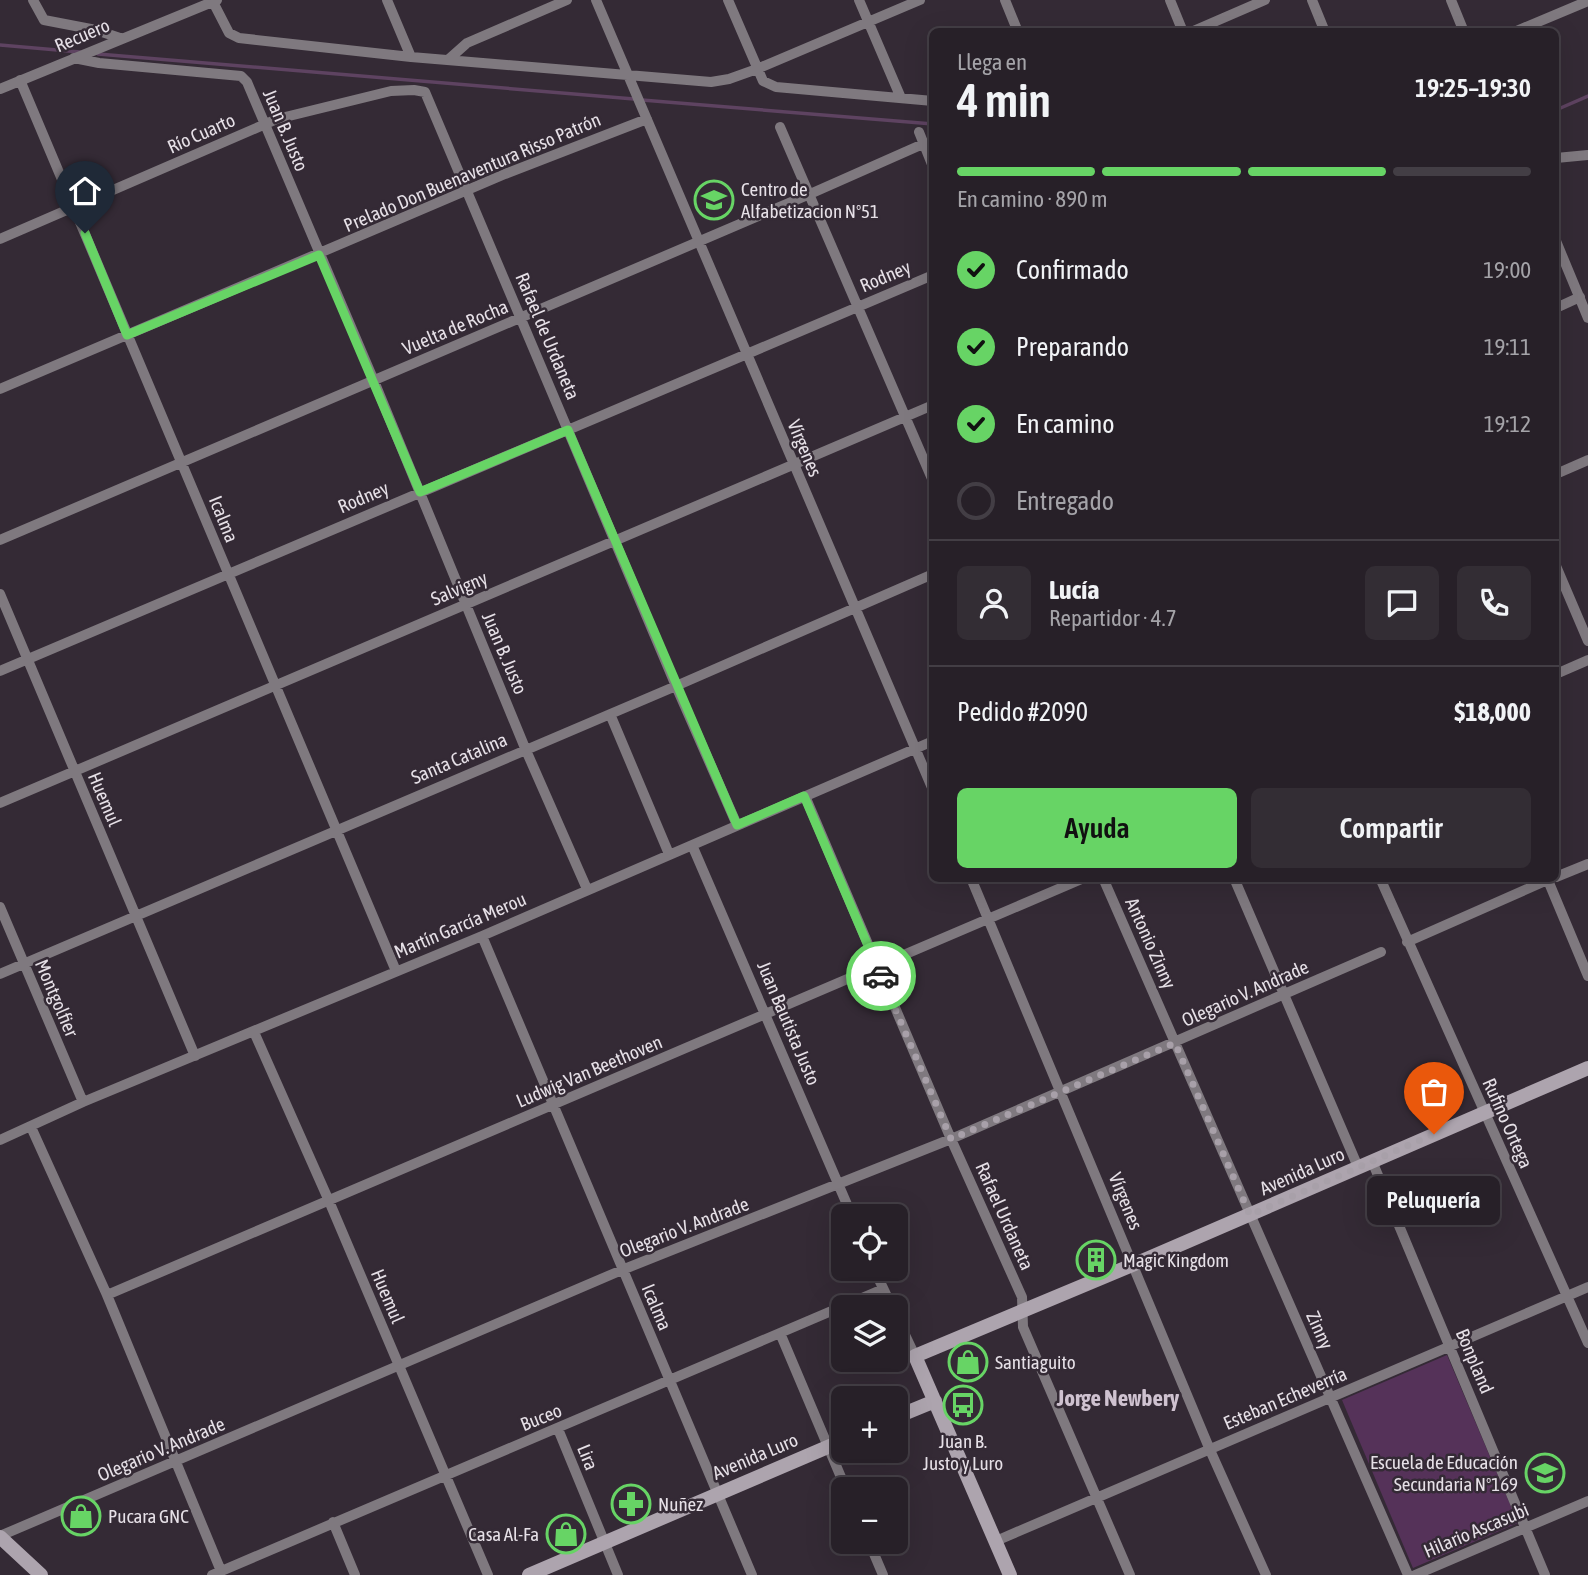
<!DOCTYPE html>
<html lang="es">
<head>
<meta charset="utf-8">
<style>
	body { margin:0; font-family:"Asap Condensed",sans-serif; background:#332d34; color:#f1f3f6; height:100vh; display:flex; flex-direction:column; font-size:26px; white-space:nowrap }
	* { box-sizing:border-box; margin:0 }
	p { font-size:23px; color:#a4a3a8 }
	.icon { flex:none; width:38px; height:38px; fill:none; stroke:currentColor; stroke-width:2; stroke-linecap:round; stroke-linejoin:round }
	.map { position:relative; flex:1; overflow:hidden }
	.panel { position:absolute; left:929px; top:28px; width:630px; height:854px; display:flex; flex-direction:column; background:#272028; border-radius:10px; box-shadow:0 7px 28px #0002,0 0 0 2px #433e45 }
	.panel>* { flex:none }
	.controls { position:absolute; left:831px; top:1204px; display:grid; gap:14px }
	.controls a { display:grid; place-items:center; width:77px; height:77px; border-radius:10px; background:#272028; box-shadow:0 7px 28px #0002,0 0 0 2px #433e45; font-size:35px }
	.pin { position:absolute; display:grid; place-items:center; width:60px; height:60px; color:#fff; margin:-72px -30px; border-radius:50% 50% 50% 0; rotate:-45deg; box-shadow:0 0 7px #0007 }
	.pin .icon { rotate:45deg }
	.courier { position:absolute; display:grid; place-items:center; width:70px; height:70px; margin:-35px; border:5px solid #67d465; border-radius:50%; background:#fff; color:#222; box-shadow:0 2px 9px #0007 }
	.bubble { position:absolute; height:49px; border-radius:10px; background:#272028; box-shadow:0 7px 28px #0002,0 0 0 2px #433e45; font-size:23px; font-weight:600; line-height:49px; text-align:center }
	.head em { font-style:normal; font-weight:600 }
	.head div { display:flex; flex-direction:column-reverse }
	.head { display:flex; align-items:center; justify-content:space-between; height:119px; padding:0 28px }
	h1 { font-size:46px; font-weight:600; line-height:52px }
	.bar { display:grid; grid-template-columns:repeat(4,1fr); gap:10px 7px; align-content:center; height:84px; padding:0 28px }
	.bar i { height:9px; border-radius:5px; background:#433e45 }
	.bar .current { background:#67d465 }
	.bar p { grid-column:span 4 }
	.line { display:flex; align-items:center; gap:18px; padding:0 28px; border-top:2px solid #433e45 }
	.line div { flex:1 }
	.round { display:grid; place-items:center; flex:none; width:74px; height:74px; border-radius:10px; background:#332d34 }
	ol { padding:0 28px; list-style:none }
	li { display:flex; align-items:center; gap:21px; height:77px }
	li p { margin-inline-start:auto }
	li .icon { padding:7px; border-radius:50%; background:#67d465; color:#111; stroke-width:4 }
	li:last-child { color:#a4a3a8 }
	li i { width:38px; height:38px; border:4px solid #433e45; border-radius:50% }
	.cta { display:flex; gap:14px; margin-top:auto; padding:14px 28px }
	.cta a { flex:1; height:80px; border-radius:10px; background:#67d465; color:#111; font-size:28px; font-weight:600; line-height:80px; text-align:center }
	.cta a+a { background:#332d34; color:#f1f3f6 }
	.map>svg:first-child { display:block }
</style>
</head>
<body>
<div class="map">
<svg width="1588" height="1575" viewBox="0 0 1588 1575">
	<rect width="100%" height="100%" fill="#342a35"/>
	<!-- green -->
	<path fill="#553259" d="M 1447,1355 L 1518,1523 L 1413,1568 L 1342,1400 Z"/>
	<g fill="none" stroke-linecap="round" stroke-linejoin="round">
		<!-- stream -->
		<path stroke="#5e4361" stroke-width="3.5" d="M 0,45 L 80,52
			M 98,54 L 634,99
			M 642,100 L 933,124
			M 1556,110 L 1588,96"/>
		<!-- street -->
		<path stroke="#7f797f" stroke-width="10" d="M 33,0 L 44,20 L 96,30 L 120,38
			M 212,0 L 229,33 L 239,38 L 411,57 L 711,82 L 729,79 L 757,69 L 920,0
			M 387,0 L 411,57
			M 596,0 L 933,790
			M 728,0 L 763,81 L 776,87 L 933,101
			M 859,0 L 901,98
			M 1005,0 L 1018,32
			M 1170,0 L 1183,32
			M 1312,0 L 1325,32
			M 1451,0 L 1464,32
			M 1191,32 L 1265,0
			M 1514,32 L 1588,1
			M 74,58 L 99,63 L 241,76 L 247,82 L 374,381 L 525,748 L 587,889
			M 449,59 L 467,43 L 567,0
			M 20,80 L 396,971
			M 0,89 L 217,0
			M 780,127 L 933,481
			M 919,132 L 933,167
			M 1556,158 L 1588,155
			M 0,239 L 277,119 L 391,91 L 414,90 L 425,92 L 676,686 L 737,825
			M 1556,241 L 1588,318
			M 1556,308 L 1580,297
			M 0,389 L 505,174 L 647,119
			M 1556,474 L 1588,460
			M 0,540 L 810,194 L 923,144
			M 1556,566 L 1588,641
			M 0,594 L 195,1056
			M 0,671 L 933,275
			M 1556,674 L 1588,660
			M 610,714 L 669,854
			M 805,796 L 951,1139 L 1022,1297 L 1023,1327 L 1130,1575
			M 0,803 L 933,405
			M 692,845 L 852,1216
			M 1556,877 L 1588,864
			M 971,878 L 1210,1450 L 1266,1575
			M 1103,878 L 1408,1575
			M 1234,878 L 1358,1167
			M 1380,878 L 1588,1343
			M 1547,878 L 1588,976
			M 0,907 L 83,1102
			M 482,936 L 752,1575
			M 1407,942 L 1552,878
			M 0,974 L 676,686 L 933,574
			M 254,1032 L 329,1201 L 488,1575
			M 31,1127 L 107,1295 L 221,1571
			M 0,1140 L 83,1102 L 482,936 L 933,741
			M 1372,1161 L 1545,1575
			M 874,1269 L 892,1307
			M 107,1295 L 1084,878
			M 896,1316 L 915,1356
			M 780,1333 L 846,1489
			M 558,1429 L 618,1575
			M 333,1522 L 355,1575
			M 0,1536 L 622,1270 L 951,1139 L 1381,952
			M 996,1541 L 1588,1287
			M 869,1542 L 883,1575
			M 212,1575 L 883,1289
			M 1415,1575 L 1588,1501"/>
		<!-- secondary -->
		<path stroke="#ada4ae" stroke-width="14" d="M 896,1417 L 935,1401
			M 0,1537 L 41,1575
			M 529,1575 L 844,1440
			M 1010,1575 L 915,1356 L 1149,1258 L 1588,1068"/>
	</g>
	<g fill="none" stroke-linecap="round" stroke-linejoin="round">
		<!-- done -->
		<path stroke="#a8a0a9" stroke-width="7" stroke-dasharray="0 12.6" d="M 881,976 L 951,1139 L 1175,1043 L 1250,1215 L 1434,1134"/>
		<!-- route -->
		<path stroke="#67d465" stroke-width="9" d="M 85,233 L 127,335 L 319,255 L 420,492 L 568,430 L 737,825 L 804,796 L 881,976"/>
	</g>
	<!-- icons -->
	<defs>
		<symbol id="school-ring" viewBox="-11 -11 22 22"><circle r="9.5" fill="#342a35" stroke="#67d465" stroke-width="1.5"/><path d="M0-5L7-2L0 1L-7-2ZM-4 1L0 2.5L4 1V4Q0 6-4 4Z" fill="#67d465"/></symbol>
		<symbol id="building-ring" viewBox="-11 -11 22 22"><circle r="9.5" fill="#342a35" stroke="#67d465" stroke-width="1.5"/><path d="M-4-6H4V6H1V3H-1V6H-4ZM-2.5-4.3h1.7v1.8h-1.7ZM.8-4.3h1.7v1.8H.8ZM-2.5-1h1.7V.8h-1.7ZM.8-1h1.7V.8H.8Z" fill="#67d465"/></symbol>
		<symbol id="shop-ring" viewBox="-11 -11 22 22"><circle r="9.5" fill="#342a35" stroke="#67d465" stroke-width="1.5"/><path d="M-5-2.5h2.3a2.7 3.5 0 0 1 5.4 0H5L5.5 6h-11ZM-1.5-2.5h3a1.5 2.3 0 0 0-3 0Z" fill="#67d465"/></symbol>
		<symbol id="bus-ring" viewBox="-11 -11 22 22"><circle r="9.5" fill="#342a35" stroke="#67d465" stroke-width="1.5"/><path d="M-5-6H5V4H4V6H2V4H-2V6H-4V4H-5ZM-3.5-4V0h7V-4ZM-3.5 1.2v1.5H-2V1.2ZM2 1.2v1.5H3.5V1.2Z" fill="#67d465"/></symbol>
		<symbol id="pharmacy-ring" viewBox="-11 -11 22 22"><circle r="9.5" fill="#342a35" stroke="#67d465" stroke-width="1.5"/><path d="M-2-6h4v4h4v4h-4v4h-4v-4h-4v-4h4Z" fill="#67d465"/></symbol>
	</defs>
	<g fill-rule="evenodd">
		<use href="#school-ring" x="692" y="178" width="44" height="44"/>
		<use href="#building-ring" x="1074" y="1238" width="44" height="44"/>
		<use href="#shop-ring" x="946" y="1340" width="44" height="44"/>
		<use href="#bus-ring" x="941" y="1383" width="44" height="44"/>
		<use href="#school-ring" x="1523" y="1451" width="44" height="44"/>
		<use href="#pharmacy-ring" x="609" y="1482" width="44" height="44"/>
		<use href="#shop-ring" x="59" y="1494" width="44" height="44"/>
		<use href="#shop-ring" x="544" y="1512" width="44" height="44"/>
	</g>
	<g text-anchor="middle" stroke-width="5" stroke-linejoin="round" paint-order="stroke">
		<!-- street labels -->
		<g font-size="19" fill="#e6e0e7" stroke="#342a35">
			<text transform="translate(82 35) rotate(-23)" y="7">Recuero</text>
			<text transform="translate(286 130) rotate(67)" y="7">Juan B. Justo</text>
			<text transform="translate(201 133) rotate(-24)" y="7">Río Cuarto</text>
			<text transform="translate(472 172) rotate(-23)" y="7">Prelado Don Buenaventura Risso Patrón</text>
			<text transform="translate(885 276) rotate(-23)" y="7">Rodney</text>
			<text transform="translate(455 327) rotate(-23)" y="7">Vuelta de Rocha</text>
			<text transform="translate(548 336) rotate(67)" y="7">Rafael de Urdaneta</text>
			<text transform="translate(805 448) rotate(67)" y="7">Vírgenes</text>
			<text transform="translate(363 497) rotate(-23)" y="7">Rodney</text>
			<text transform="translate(224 519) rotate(68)" y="7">Icalma</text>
			<text transform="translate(459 588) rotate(-23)" y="7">Salvigny</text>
			<text transform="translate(505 653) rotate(67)" y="7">Juan B. Justo</text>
			<text transform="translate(459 758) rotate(-23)" y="7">Santa Catalina</text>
			<text transform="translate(105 799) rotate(67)" y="7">Huemul</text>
			<text transform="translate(460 925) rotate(-23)" y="7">Martín García Merou</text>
			<text transform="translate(1151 943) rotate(66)" y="7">Antonio Zinny</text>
			<text transform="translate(1245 993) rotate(-24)" y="7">Olegario V. Andrade</text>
			<text transform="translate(57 998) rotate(67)" y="7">Montgolfier</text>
			<text transform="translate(789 1023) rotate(67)" y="7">Juan Bautista Justo</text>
			<text transform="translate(589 1071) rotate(-23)" y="7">Ludwig Van Beethoven</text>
			<text transform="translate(1508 1123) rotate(66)" y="7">Rufino Ortega</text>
			<text transform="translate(1302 1171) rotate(-24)" y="7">Avenida Luro</text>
			<text transform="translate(1126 1201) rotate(68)" y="7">Vírgenes</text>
			<text transform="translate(1005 1216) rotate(66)" y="7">Rafael Urdaneta</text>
			<text transform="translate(684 1227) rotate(-21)" y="7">Olegario V. Andrade</text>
			<text transform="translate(388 1296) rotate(67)" y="7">Huemul</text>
			<text transform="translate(657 1307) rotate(67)" y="7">Icalma</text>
			<text transform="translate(1320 1330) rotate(66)" y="7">Zinny</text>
			<text transform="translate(1475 1361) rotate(67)" y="7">Bonpland</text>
			<text transform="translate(1285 1398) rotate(-23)" y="7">Esteban Echeverría</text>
			<text transform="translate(541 1417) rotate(-22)" y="7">Buceo</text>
			<text transform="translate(161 1449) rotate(-23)" y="7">Olegario V. Andrade</text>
			<text transform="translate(755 1456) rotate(-23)" y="7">Avenida Luro</text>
			<text transform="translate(588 1457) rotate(68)" y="7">Lira</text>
			<text transform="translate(1476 1530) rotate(-23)" y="7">Hilario Ascasubi</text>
		</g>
		<!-- poi labels -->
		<g font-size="19" fill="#e6e0e7" stroke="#342a35" text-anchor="start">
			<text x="741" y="196">Centro de<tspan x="741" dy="22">Alfabetizacion Nº51</tspan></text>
			<text x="1123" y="1267">Magic Kingdom</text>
			<text x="995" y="1369">Santiaguito</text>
			<text x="963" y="1448" text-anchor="middle">Juan B.<tspan x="963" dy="22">Justo y Luro</tspan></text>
			<text x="1518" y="1469" text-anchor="end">Escuela de Educación<tspan x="1518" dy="22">Secundaria Nº169</tspan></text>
			<text x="658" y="1511">Nuñez</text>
			<text x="108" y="1523">Pucara GNC</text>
			<text x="539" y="1541" text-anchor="end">Casa Al-Fa</text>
		</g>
		<!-- quarter labels -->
		<g font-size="23" font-weight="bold" fill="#cfc2d0" stroke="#342a35">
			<text x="1118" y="1406">Jorge Newbery</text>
		</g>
	</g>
</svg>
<div class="controls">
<a><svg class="icon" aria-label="locate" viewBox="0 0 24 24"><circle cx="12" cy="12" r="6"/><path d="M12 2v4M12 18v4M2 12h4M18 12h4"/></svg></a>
<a><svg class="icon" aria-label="layers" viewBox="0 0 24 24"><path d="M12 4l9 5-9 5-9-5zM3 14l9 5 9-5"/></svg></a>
<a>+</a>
<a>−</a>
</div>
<div class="pin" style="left:1434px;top:1134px;background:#ea580c"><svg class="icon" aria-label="bag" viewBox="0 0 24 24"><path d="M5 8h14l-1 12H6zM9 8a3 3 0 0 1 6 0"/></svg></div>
<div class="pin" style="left:85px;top:233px;background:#1f2937"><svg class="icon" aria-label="home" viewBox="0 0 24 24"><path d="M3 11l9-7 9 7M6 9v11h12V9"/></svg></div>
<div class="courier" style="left:881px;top:976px"><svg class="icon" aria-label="car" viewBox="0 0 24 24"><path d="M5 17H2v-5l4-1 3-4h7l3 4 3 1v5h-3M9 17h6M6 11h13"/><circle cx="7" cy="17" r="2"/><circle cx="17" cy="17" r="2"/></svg></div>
<div class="bubble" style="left:1367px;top:1176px;width:133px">Peluquería</div>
<section class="panel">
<div class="head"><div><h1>4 min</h1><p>Llega en</p></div><em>19:25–19:30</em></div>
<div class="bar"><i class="current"></i><i class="current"></i><i class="current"></i><i></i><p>En camino · 890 m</p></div>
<ol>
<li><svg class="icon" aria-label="check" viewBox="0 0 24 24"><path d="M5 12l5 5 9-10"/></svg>Confirmado<p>19:00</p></li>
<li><svg class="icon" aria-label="check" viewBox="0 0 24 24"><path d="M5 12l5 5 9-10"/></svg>Preparando<p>19:11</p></li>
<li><svg class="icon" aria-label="check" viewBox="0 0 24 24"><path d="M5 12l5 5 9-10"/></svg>En camino<p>19:12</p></li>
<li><i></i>Entregado</li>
</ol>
<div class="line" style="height:126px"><a class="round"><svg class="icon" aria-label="person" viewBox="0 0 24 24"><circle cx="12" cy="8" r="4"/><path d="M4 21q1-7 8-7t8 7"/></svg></a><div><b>Lucía</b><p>Repartidor · 4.7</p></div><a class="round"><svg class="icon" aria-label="chat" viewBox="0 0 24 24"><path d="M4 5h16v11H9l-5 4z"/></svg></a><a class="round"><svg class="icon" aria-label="phone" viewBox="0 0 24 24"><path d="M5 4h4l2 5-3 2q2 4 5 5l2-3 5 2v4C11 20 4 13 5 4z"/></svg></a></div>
<div class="line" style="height:91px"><div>Pedido #2090</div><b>$18,000</b></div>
<div class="cta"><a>Ayuda</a><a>Compartir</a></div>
</section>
</div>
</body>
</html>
